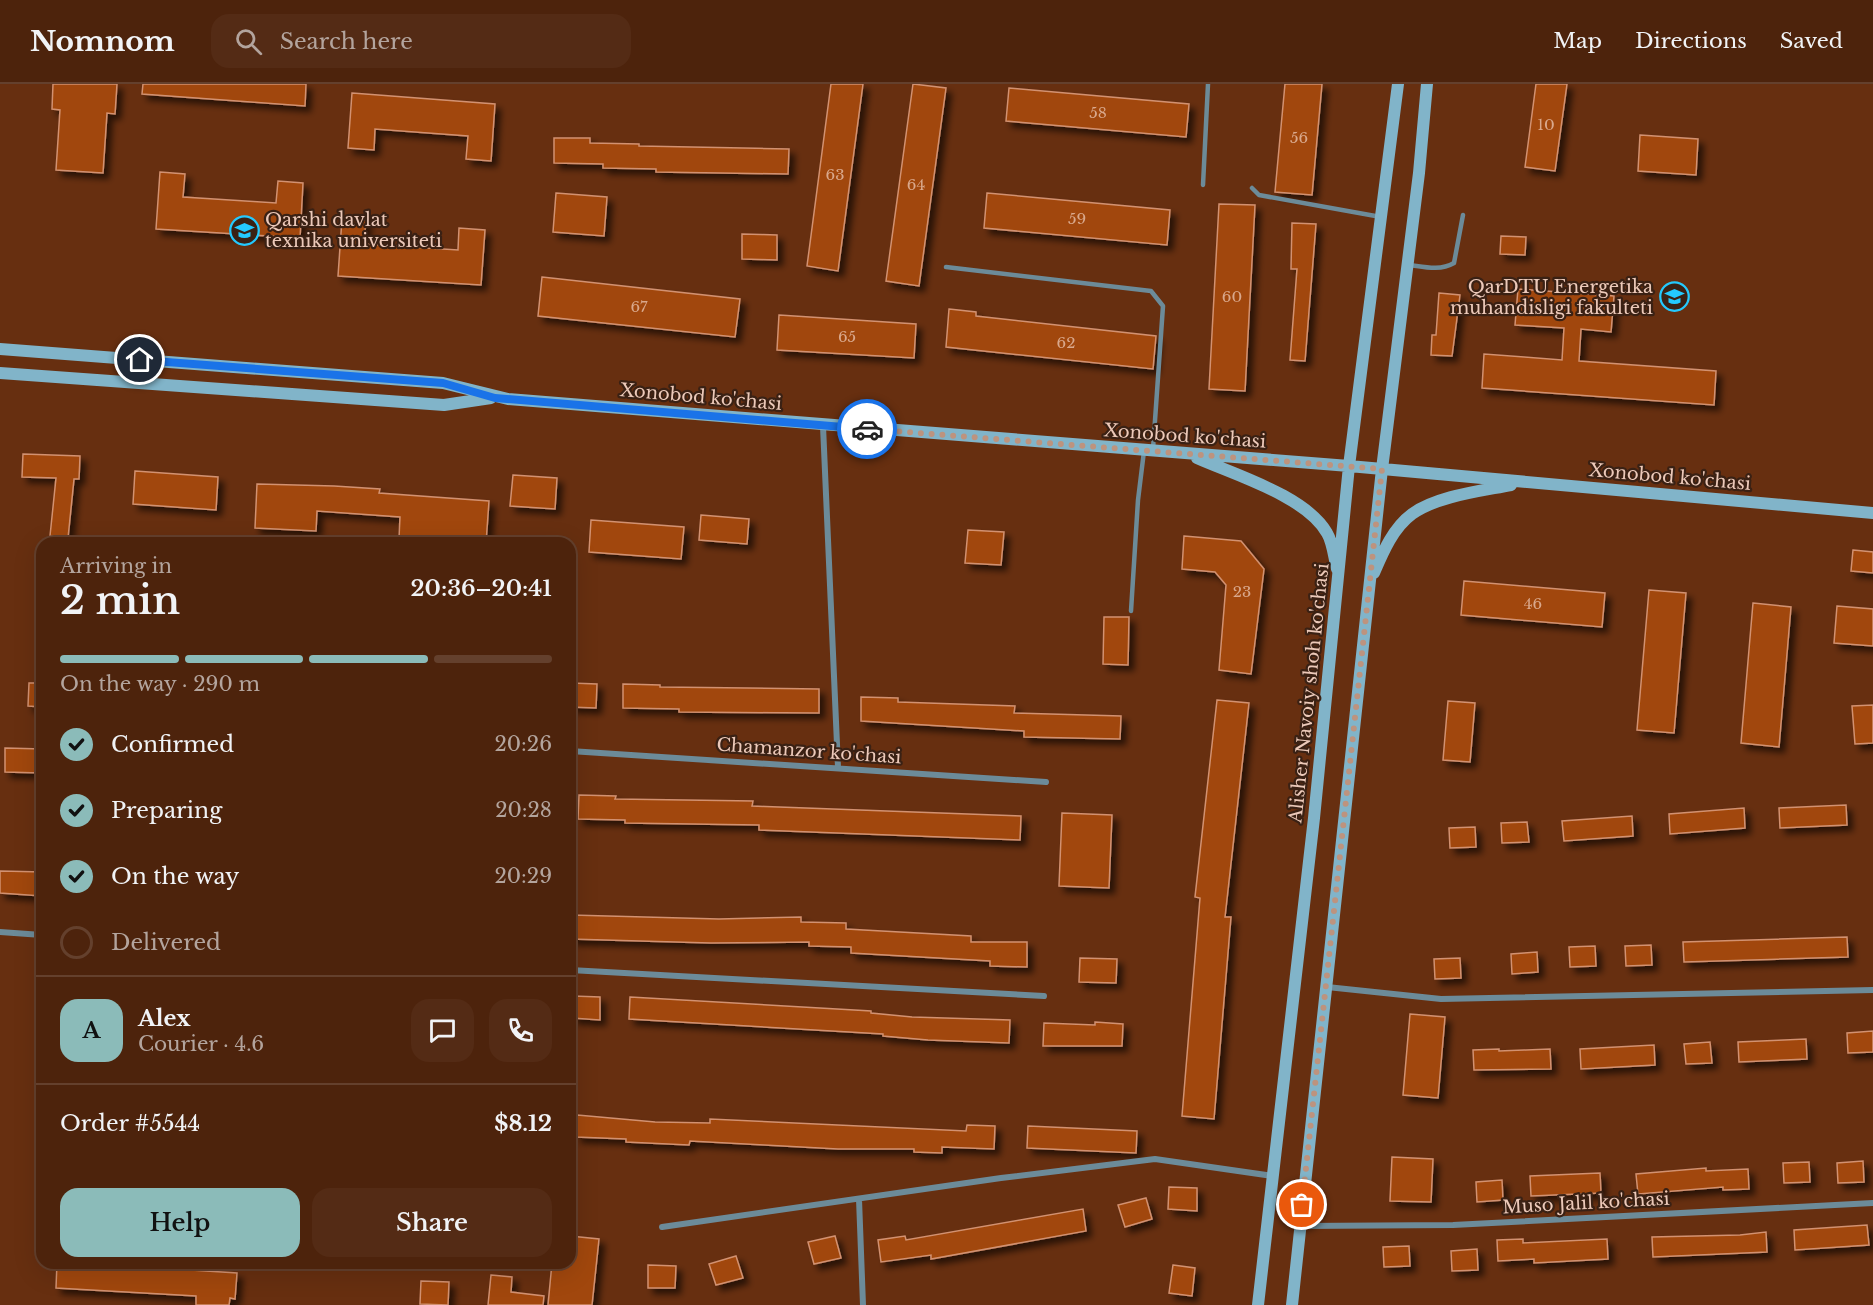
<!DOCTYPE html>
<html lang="en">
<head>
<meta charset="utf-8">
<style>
	body { margin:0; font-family:"Libre Baskerville",serif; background:#542b15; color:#f1f3f6; height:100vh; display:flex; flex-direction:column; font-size:22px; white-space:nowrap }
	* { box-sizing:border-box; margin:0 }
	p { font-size:20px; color:#b3a49d }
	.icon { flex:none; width:33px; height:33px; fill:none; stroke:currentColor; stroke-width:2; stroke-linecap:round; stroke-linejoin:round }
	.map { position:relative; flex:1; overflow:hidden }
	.panel { position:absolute; left:36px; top:453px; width:540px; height:732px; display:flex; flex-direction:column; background:#4d230c; border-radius:18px; box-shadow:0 6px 24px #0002,0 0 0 2px #64402d }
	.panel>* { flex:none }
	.pin { position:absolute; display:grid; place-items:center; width:51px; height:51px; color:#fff; margin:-26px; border:3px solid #fff; border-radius:50%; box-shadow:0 2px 6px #0007 }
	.courier { position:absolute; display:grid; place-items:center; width:60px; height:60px; margin:-30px; border:4px solid #1a73e8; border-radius:50%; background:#fff; color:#222; box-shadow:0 2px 8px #0007 }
	.summary em { font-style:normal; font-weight:600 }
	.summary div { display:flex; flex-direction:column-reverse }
	.summary { display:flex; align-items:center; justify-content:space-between; height:102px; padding:0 24px }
	h1 { font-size:39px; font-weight:600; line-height:45px }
	.bar { display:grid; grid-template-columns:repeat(4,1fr); gap:9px 6px; align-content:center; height:72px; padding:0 24px }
	.bar i { height:8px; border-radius:4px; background:#64402d }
	.bar .on { background:#8bbbb9 }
	.bar p { grid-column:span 4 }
	.line { display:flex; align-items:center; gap:15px; padding:0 24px; border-top:2px solid #64402d }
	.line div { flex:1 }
	.round { display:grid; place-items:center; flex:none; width:63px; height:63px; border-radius:18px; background:#542b15 }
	ol { padding:0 24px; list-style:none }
	li { display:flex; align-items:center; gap:18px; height:66px }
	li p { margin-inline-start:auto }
	li .icon { padding:6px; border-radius:50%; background:#8bbbb9; color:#111; stroke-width:4 }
	li:last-child { color:#b3a49d }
	li i { width:33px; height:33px; border:3px solid #64402d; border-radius:50% }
	.button { display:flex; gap:12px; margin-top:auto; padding:12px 24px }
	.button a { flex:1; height:69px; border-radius:18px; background:#8bbbb9; color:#111; font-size:24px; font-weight:600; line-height:69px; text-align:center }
	.button a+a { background:#542b15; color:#f1f3f6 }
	header { display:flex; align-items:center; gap:36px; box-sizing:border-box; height:84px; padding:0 30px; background:#4d230c; border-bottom:2px solid #64402d }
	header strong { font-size:28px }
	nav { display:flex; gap:33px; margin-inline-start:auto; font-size:21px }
	.search { width:420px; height:54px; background:#542b15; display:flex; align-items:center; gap:15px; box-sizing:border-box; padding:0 21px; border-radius:18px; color:#b3a49d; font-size:22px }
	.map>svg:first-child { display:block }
</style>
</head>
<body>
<header>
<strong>Nomnom</strong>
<div class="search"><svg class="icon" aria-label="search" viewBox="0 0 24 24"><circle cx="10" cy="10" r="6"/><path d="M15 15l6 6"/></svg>Search here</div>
<nav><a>Map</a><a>Directions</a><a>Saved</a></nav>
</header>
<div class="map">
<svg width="1873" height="1221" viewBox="0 0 1873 1221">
	<defs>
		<filter id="shadow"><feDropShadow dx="5.5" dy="5.5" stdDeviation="3" flood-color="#0009"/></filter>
	</defs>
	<rect width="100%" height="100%" fill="#672f10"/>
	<!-- building -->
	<path fill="#a14607" stroke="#d29171" stroke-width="1.5" filter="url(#shadow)" d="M 53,0 L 117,0 L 115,30 L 107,29 L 103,89 L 56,86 L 60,26 L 52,25 Z
		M 143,0 L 306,0 L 305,22 L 142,10 Z
		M 831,0 L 863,0 L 838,187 L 807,182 Z
		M 913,0 L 946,4 L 919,202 L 886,197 Z
		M 1285,0 L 1322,0 L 1312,111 L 1275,108 Z
		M 1536,0 L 1567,0 L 1555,87 L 1525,83 Z
		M 1009,4 L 1189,20 L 1186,53 L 1006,37 Z
		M 352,9 L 495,20 L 491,77 L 466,75 L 468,52 L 375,45 L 374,66 L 348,64 Z
		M 1640,51 L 1698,55 L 1696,91 L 1638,87 Z
		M 554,54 L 590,54 L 590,59 L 639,60 L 639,62 L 789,65 L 788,90 L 656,88 L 656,85 L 603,84 L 603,80 L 554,79 Z
		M 160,88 L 185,90 L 183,113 L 276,119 L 278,97 L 303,99 L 300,154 L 156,145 Z
		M 556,109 L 607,113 L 604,152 L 553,148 Z
		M 987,109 L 1170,126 L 1167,161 L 984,144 Z
		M 1219,120 L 1255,121 L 1245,307 L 1209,305 Z
		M 342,135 L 366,136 L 364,160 L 458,166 L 459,144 L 485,146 L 481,201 L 338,192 Z
		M 1292,139 L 1316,140 L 1305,277 L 1290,276 L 1297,185 L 1291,185 Z
		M 742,150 L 777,151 L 777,176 L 742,175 Z
		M 1501,152 L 1526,153 L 1525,171 L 1500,170 Z
		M 542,193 L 740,215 L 735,253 L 538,232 Z
		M 1518,205 L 1614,212 L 1611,248 L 1581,245 L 1579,277 L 1716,287 L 1714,321 L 1482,304 L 1484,270 L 1562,276 L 1564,244 L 1515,241 Z
		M 1439,209 L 1460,211 L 1452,272 L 1431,271 L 1432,251 L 1436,251 Z
		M 949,225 L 976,228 L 976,232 L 1156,252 L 1153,285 L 946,263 Z
		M 779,231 L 916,240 L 914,274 L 777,266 Z
		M 23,370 L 80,372 L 79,395 L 74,395 L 68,454 L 50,452 L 56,394 L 22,393 Z
		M 135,387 L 218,393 L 216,426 L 133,420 Z
		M 513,391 L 557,394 L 555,425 L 510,422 Z
		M 257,400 L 334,402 L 380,405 L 379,409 L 489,417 L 486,459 L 399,455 L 400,433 L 317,427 L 316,447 L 255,444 Z
		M 701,431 L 749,435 L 747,460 L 699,456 Z
		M 591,436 L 684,443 L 681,475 L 589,468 Z
		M 968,446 L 1004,448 L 1001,481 L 965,479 Z
		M 1184,452 L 1241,457 L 1264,485 L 1251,590 L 1219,586 L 1226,501 L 1215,488 L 1182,485 Z
		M 1853,466 L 1873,468 L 1873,489 L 1851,487 Z
		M 1464,497 L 1605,509 L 1602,543 L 1461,531 Z
		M 1649,506 L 1686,509 L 1674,649 L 1637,646 Z
		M 1753,519 L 1791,523 L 1779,663 L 1741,659 Z
		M 1837,522 L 1873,525 L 1873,562 L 1834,559 Z
		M 1104,533 L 1129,533 L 1128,581 L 1103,580 Z
		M 29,599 L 42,599 L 42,623 L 28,622 Z
		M 570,599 L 597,600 L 596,624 L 570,623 Z
		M 623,600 L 660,601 L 660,603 L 819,605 L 819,629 L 679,628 L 679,625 L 623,624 Z
		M 861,613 L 898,614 L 898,618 L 1015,622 L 1014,629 L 1121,632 L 1120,655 L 1024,653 L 1024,647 L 861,637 Z
		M 1217,616 L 1249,619 L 1225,833 L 1231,833 L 1214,1035 L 1182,1032 L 1200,814 L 1195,813 Z
		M 1448,617 L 1475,619 L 1470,678 L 1443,676 Z
		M 1873,621 L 1873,659 L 1855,660 L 1852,622 Z
		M 5,664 L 42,665 L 42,689 L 5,688 Z
		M 579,711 L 616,712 L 615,715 L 753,717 L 752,722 L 1021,732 L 1020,756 L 759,746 L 759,741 L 625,739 L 625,736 L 578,735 Z
		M 1846,721 L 1847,741 L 1780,744 L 1779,724 Z
		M 1744,724 L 1745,744 L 1670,750 L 1669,730 Z
		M 1062,729 L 1112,731 L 1109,804 L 1059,802 Z
		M 1632,732 L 1633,752 L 1564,757 L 1562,737 Z
		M 1527,738 L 1529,758 L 1502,759 L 1501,739 Z
		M 1475,743 L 1476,763 L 1450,764 L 1449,744 Z
		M 0,787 L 42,788 L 42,812 L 0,809 Z
		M 570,831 L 719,835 L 801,833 L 801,838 L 846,839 L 846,845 L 971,852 L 971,858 L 1027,858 L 1027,883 L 990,882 L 990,877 L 851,869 L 851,863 L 809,862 L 809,858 L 711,859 L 570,855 Z
		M 1847,853 L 1848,873 L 1684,878 L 1683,858 Z
		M 1651,861 L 1652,881 L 1626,882 L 1625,862 Z
		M 1595,862 L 1596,882 L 1570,883 L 1569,863 Z
		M 1537,868 L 1538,888 L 1512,890 L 1511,870 Z
		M 1080,874 L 1117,875 L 1116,899 L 1079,898 Z
		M 1460,874 L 1461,894 L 1435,895 L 1434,875 Z
		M 572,912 L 600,913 L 600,936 L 572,934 Z
		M 630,913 L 871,927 L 871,929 L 912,933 L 1010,936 L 1009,959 L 928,956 L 883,952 L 883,950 L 629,935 Z
		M 1410,930 L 1445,933 L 1438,1014 L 1403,1011 Z
		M 1095,938 L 1123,940 L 1122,962 L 1043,962 L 1044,939 L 1095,941 Z
		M 1873,947 L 1873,968 L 1848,969 L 1847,949 Z
		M 1806,955 L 1807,975 L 1739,978 L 1738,958 Z
		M 1710,958 L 1712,979 L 1686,980 L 1684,960 Z
		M 1654,961 L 1655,981 L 1581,985 L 1580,965 Z
		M 1499,965 L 1499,967 L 1550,965 L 1551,985 L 1474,986 L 1473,966 Z
		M 577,1031 L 655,1038 L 710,1039 L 710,1035 L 966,1047 L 967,1041 L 995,1042 L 994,1065 L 942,1063 L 942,1069 L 914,1068 L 914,1065 L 838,1065 L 690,1057 L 689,1061 L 626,1058 L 626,1055 L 576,1053 Z
		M 1028,1042 L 1137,1047 L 1136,1069 L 1027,1064 Z
		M 1392,1073 L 1433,1075 L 1431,1118 L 1390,1117 Z
		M 1863,1077 L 1864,1098 L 1838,1099 L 1837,1079 Z
		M 1809,1078 L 1810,1098 L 1784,1099 L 1783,1079 Z
		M 1706,1084 L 1706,1087 L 1748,1085 L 1749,1105 L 1723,1106 L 1723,1103 L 1638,1110 L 1636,1090 Z
		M 1600,1089 L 1601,1109 L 1531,1112 L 1530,1092 Z
		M 1502,1096 L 1503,1116 L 1477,1118 L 1476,1098 Z
		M 1169,1103 L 1197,1104 L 1197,1127 L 1168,1125 Z
		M 1146,1114 L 1152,1135 L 1125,1143 L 1118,1121 Z
		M 1083,1125 L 1086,1147 L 931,1175 L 931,1171 L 881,1178 L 878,1156 L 905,1152 L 906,1156 Z
		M 1867,1141 L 1869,1161 L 1795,1166 L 1794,1146 Z
		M 1766,1148 L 1767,1168 L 1653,1173 L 1652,1153 L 1740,1151 Z
		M 570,1152 L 599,1155 L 592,1221 L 548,1221 L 552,1179 L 570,1179 Z
		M 835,1152 L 841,1174 L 814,1180 L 808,1158 Z
		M 1523,1155 L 1523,1159 L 1607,1155 L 1608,1175 L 1534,1179 L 1534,1175 L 1498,1177 L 1497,1156 Z
		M 1409,1162 L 1410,1182 L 1384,1183 L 1383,1163 Z
		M 1477,1165 L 1478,1186 L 1452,1187 L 1451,1167 Z
		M 736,1172 L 743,1194 L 716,1201 L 709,1180 Z
		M 57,1179 L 116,1181 L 116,1179 L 145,1179 L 144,1183 L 237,1189 L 235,1215 L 230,1214 L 229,1221 L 196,1221 L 196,1212 L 56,1204 Z
		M 648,1181 L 676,1182 L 675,1204 L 648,1204 Z
		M 1173,1181 L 1195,1184 L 1192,1212 L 1169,1209 Z
		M 491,1191 L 512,1193 L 511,1208 L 544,1212 L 543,1221 L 488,1221 Z
		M 421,1197 L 449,1198 L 448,1221 L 420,1220 Z"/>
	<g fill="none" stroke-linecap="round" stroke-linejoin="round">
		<!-- lane -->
		<path stroke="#6c8b99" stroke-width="4.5" d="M 1203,101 L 1208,0
			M 1252,104 L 1259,111 L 1381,133
			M 1410,181 C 1425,183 1440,187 1454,179 L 1463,131
			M 946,183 L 1151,207 L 1163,222 L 1153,365
			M 1131,527 L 1138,416 L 1144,367"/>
		<!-- street -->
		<path stroke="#6c8b99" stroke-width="6" d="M 823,342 L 838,683
			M 570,667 L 1046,698
			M 0,848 L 42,851
			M 570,886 L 1044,912
			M 1327,903 L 1441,915 L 1873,906
			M 859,1115 L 863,1221
			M 1301,1142 L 1453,1141 L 1873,1119
			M 662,1143 L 1001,1094 L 1155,1075 L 1273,1092"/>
		<!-- secondary -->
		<path stroke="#81b4c9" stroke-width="12" d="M 0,265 L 443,299 L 508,315 L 1349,382 L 1873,429
			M 0,289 L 444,321 L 491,314
			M 1197,374 C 1235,391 1306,412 1327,449 C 1333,459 1334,474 1337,485
			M 1374,489 C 1383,468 1393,444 1412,430 C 1437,412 1481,407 1511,401
			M 1258,1221 L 1314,734 L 1349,382 L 1398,0
			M 1292,1221 L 1382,385 L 1419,89 L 1427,0"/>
	</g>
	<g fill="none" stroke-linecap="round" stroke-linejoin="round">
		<!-- done -->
		<path stroke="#bd937e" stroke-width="6" stroke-dasharray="0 10.8" d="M 867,345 L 1382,385 L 1302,1121"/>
		<!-- route -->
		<path stroke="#1a73e8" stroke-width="8" d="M 140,276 L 443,299 L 495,314 L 867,345"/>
	</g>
	<!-- icons -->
	<defs>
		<symbol id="university-ring" viewBox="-11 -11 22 22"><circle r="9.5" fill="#3a2114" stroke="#24c9fe" stroke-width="1.5"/><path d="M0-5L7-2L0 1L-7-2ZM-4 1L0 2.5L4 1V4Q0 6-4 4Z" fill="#24c9fe"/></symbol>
	</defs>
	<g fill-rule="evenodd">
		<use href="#university-ring" x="228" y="130" width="33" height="33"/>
		<use href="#university-ring" x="1658" y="196" width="33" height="33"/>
	</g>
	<g text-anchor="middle" stroke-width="4.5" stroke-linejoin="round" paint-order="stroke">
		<!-- number labels -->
		<g font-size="15" fill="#d9a88c">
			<text x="1098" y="34">58</text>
			<text x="1546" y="46">10</text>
			<text x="1299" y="59">56</text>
			<text x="835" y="96">63</text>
			<text x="916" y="106">64</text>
			<text x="1077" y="140">59</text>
			<text x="1232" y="218">60</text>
			<text x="639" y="228">67</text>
			<text x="847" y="258">65</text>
			<text x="1066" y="264">62</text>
			<text x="1242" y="513">23</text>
			<text x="1533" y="525">46</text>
		</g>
		<!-- poi labels -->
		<g font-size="18" fill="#ecc9b9" stroke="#3a2114" text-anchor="start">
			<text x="265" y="142">Qarshi davlat<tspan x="265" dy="21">texnika universiteti</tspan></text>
			<text x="1653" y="209" text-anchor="end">QarDTU Energetika<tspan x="1653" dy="21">muhandisligi fakulteti</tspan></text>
		</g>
		<!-- street labels -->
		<g font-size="18" fill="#ecc9b9" stroke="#3a2114">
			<text transform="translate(701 313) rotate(5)" y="6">Xonobod ko'chasi</text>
			<text transform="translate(1185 352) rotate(4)" y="6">Xonobod ko'chasi</text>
			<text transform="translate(1670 393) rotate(5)" y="6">Xonobod ko'chasi</text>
			<text transform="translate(1309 609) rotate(-84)" y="6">Alisher Navoiy shoh ko'chasi</text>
			<text transform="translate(809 667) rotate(4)" y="6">Chamanzor ko'chasi</text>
			<text transform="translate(1586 1119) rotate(-3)" y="6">Muso Jalil ko'chasi</text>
		</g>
	</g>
</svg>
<div class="pin" style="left:1302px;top:1121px;background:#ea580c"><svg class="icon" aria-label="bag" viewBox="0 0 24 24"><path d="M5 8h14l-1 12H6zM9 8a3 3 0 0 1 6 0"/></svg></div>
<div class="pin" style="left:140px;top:276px;background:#1f2937"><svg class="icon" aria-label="home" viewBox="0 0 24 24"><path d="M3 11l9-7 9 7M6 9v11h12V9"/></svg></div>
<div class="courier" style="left:867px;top:345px"><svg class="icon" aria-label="car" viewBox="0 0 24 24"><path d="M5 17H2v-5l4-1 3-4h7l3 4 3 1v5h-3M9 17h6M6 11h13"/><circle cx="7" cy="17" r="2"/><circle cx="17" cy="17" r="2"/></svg></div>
<section class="panel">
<div class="summary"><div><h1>2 min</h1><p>Arriving in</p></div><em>20:36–20:41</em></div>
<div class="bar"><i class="on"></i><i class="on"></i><i class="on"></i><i></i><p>On the way · 290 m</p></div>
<ol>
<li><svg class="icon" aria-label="check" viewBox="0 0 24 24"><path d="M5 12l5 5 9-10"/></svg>Confirmed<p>20:26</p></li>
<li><svg class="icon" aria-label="check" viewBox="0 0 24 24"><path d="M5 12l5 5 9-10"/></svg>Preparing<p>20:28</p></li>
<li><svg class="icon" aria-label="check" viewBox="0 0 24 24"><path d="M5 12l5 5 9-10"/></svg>On the way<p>20:29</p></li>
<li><i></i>Delivered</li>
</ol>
<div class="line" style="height:108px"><b class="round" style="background:#8bbbb9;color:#111">A</b><div><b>Alex</b><p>Courier · 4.6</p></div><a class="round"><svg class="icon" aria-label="chat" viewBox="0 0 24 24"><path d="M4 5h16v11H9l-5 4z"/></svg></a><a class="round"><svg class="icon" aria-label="phone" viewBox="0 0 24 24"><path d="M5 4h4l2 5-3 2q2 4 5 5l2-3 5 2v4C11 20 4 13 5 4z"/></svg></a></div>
<div class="line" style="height:78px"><div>Order #5544</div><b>$8.12</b></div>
<div class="button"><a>Help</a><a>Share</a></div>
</section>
</div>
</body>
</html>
